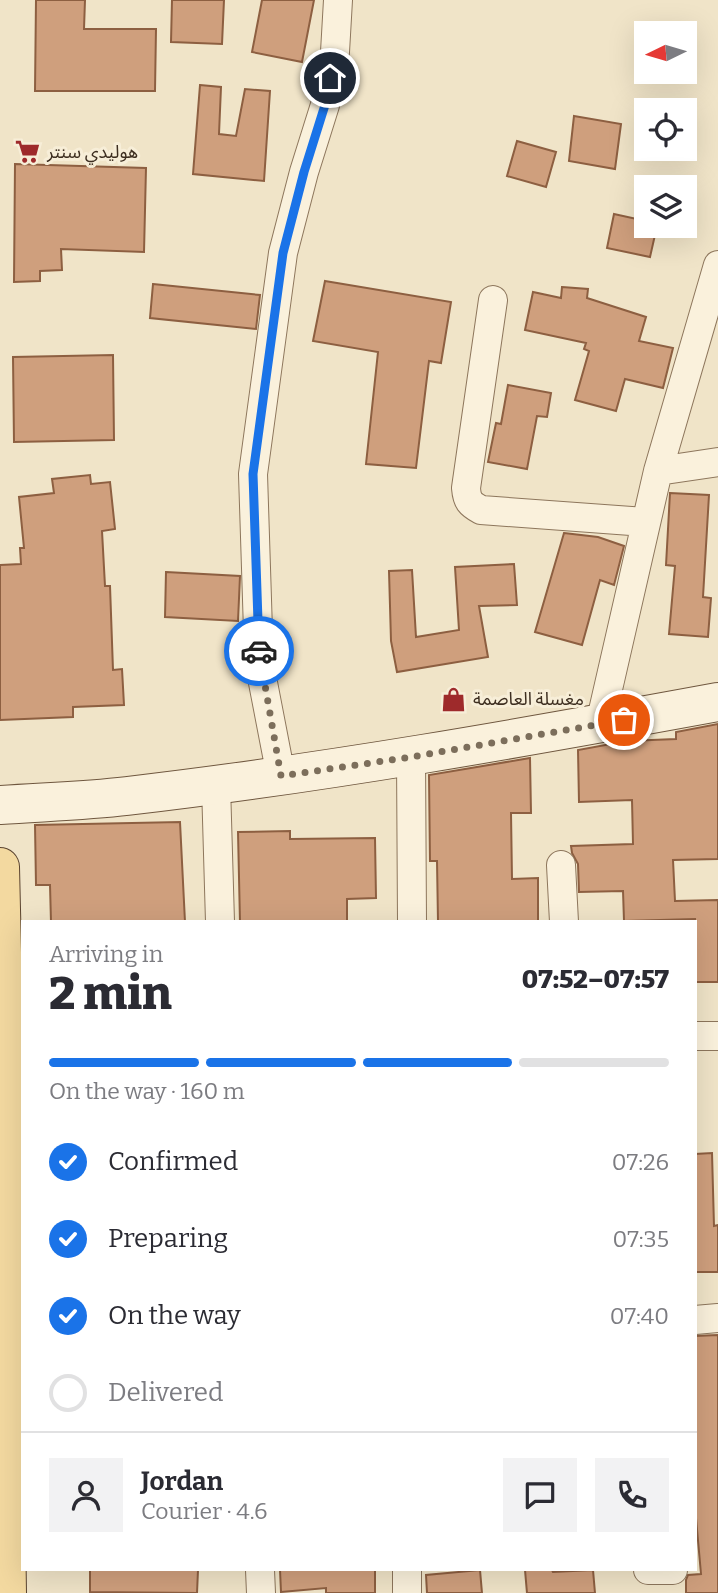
<!DOCTYPE html>
<html lang="en">
<head>
<meta charset="utf-8">
<style>
	body { margin:0; font-family:Bitter,"Noto Sans Arabic",serif; background:#f2f2f3; color:#2b2b33; height:100vh; display:flex; flex-direction:column; font-size:26px; white-space:nowrap }
	* { box-sizing:border-box; margin:0 }
	p { font-size:23px; color:#7c7c81 }
	.icon { flex:none; width:38px; height:38px; fill:none; stroke:currentColor; stroke-width:2; stroke-linecap:round; stroke-linejoin:round }
	.map { position:relative; flex:1; overflow:hidden }
	.panel { position:absolute; left:21px; top:920px; width:676px; height:651px; display:flex; flex-direction:column; background:#fff; border-radius:0px; box-shadow:0 7px 28px #0002 }
	.panel>* { flex:none }
	.needle { width:46px; rotate:265deg }
	.buttons { position:absolute; left:634px; top:21px; display:grid; gap:14px }
	.buttons a { display:grid; place-items:center; width:63px; height:63px; border-radius:0px; background:#fff; box-shadow:0 7px 28px #0002; font-size:35px }
	.pin { position:absolute; display:grid; place-items:center; width:60px; height:60px; color:#fff; margin:-30px; border:4px solid #fff; border-radius:50%; box-shadow:0 2px 7px #0007 }
	.courier { position:absolute; display:grid; place-items:center; width:70px; height:70px; margin:-35px; border:5px solid #1a73e8; border-radius:50%; background:#fff; color:#222; box-shadow:0 2px 9px #0007 }
	.summary em { font-style:normal; font-weight:800 }
	.summary div { display:flex; flex-direction:column-reverse }
	.summary { display:flex; align-items:center; justify-content:space-between; height:119px; padding:0 28px }
	h1 { font-size:46px; font-weight:800; line-height:52px }
	.bar { display:grid; grid-template-columns:repeat(4,1fr); gap:10px 7px; align-content:center; height:84px; padding:0 28px }
	.bar i { height:9px; border-radius:5px; background:#e1e1e2 }
	.bar .on { background:#1a73e8 }
	.bar p { grid-column:span 4 }
	.line { display:flex; align-items:center; gap:18px; padding:0 28px; border-top:2px solid #e1e1e2 }
	.line div { flex:1 }
	.round { display:grid; place-items:center; flex:none; width:74px; height:74px; border-radius:0px; background:#f2f2f3 }
	ol { padding:0 28px; list-style:none }
	li { display:flex; align-items:center; gap:21px; height:77px }
	li p { margin-inline-start:auto }
	li .icon { padding:7px; border-radius:50%; background:#1a73e8; color:#fff; stroke-width:4 }
	li:last-child { color:#7c7c81 }
	li i { width:38px; height:38px; border:4px solid #e1e1e2; border-radius:50% }
	.map>svg:first-child { display:block }
</style>
</head>
<body>
<div class="map">
<svg width="718" height="1593" viewBox="0 0 718 1593">
	<rect width="100%" height="100%" fill="#f0e4c8"/>
	<!-- building -->
	<path fill="#cf9f7d" stroke="#8d5f41" stroke-width="2" d="M 36,0 L 85,0 L 84,29 L 156,29 L 155,91 L 35,91 Z
		M 172,0 L 224,0 L 222,44 L 171,42 Z
		M 262,0 L 314,0 L 302,62 L 252,52 Z
		M 200,85 L 221,87 L 219,134 L 236,136 L 245,89 L 270,91 L 264,181 L 193,174 Z
		M 574,116 L 621,124 L 615,169 L 569,161 Z
		M 517,141 L 556,152 L 546,187 L 507,176 Z
		M 15,164 L 146,168 L 144,252 L 61,249 L 62,270 L 40,271 L 40,281 L 14,282 Z
		M 614,214 L 646,221 L 646,226 L 657,226 L 650,257 L 607,248 Z
		M 325,281 L 451,302 L 441,363 L 429,361 L 416,468 L 366,464 L 378,352 L 313,341 Z
		M 153,284 L 260,295 L 256,329 L 150,318 Z
		M 562,287 L 588,289 L 587,298 L 646,317 L 639,341 L 673,348 L 663,388 L 625,379 L 616,411 L 575,400 L 589,351 L 584,349 L 586,343 L 525,330 L 533,292 L 561,298 Z
		M 113,355 L 114,440 L 14,442 L 13,357 Z
		M 508,385 L 551,393 L 547,417 L 537,416 L 527,469 L 488,462 L 496,423 L 501,424 Z
		M 90,475 L 91,484 L 110,482 L 115,529 L 102,531 L 105,586 L 110,586 L 113,670 L 122,669 L 124,705 L 73,707 L 73,717 L 0,720 L 0,565 L 21,564 L 20,548 L 24,548 L 19,497 L 54,493 L 52,479 Z
		M 670,493 L 709,495 L 703,597 L 711,598 L 708,637 L 669,634 L 675,566 L 666,565 Z
		M 564,533 L 598,537 L 624,546 L 614,585 L 600,580 L 582,645 L 535,632 Z
		M 514,564 L 517,605 L 479,606 L 488,657 L 397,672 L 391,641 L 389,571 L 412,570 L 416,637 L 459,630 L 455,567 Z
		M 166,572 L 240,576 L 238,621 L 165,617 Z
		M 718,724 L 718,859 L 673,860 L 675,901 L 718,900 L 718,982 L 696,982 L 695,919 L 624,921 L 623,891 L 579,892 L 578,864 L 572,853 L 571,846 L 633,844 L 632,800 L 579,802 L 578,750 L 627,741 L 676,739 L 676,732 Z
		M 530,758 L 531,813 L 511,813 L 512,879 L 538,878 L 538,922 L 438,922 L 437,861 L 430,861 L 429,775 Z
		M 180,822 L 185,922 L 51,922 L 50,885 L 36,885 L 35,825 Z
		M 290,831 L 290,839 L 375,838 L 376,898 L 347,899 L 347,922 L 240,922 L 238,832 Z
		M 712,1153 L 714,1226 L 718,1225 L 718,1272 L 695,1272 L 695,1154 Z
		M 718,1335 L 718,1593 L 686,1593 L 686,1580 L 688,1575 L 701,1574 L 695,1507 L 695,1336 Z
		M 90,1570 L 198,1570 L 197,1593 L 90,1592 Z
		M 280,1570 L 375,1570 L 375,1593 L 326,1593 L 326,1588 L 281,1592 Z
		M 480,1570 L 482,1593 L 427,1593 L 426,1575 Z
		M 525,1570 L 552,1570 L 553,1572 L 593,1570 L 595,1593 L 527,1593 Z"/>
	<g fill="none" stroke-linecap="round" stroke-linejoin="round">
		<defs>
			<path id="street" d="M 493,300 L 466,488 C 467,501 470,504 481,510 L 645,522
				M 658,471 L 718,462
				M 600,724 L 658,471 L 718,265
				M 411,757 L 412,922
				M 281,776 L 259,662 L 253,474 L 283,253 L 304,172 L 325,105 L 335,52 L 338,0
				M 216,785 L 220,922
				M 561,865 L 564,922
				M 695,1036 L 718,1036
				M 695,1320 L 718,1318
				M 260,1570 L 261,1593
				M 648,1570 L 673,1570
				M 407,1593 L 407,1570"/>
			<path id="secondary" d="M 0,805 C 42,802 85,801 127,796 C 325,773 522,738 718,702"/>
			<path id="primary" d="M 0,867 L 8,1208 L 4,1385 L 7,1593"/>
		</defs>
		<!-- street casing -->
		<use href="#street" stroke="#8d765c" stroke-width="30"/>
		<!-- secondary casing -->
		<use href="#secondary" stroke="#6f573f" stroke-width="40"/>
		<!-- primary casing -->
		<use href="#primary" stroke="#5b4430" stroke-width="40"/>
		<!-- street -->
		<use href="#street" stroke="#faf1dc" stroke-width="28"/>
		<!-- secondary -->
		<use href="#secondary" stroke="#faf1dc" stroke-width="38"/>
		<!-- primary -->
		<use href="#primary" stroke="#f3d9a0" stroke-width="38"/>
	</g>
	<g fill="none" stroke-linecap="round" stroke-linejoin="round">
		<!-- done -->
		<path stroke="#7c6e5b" stroke-width="7" stroke-dasharray="0 12.6" d="M 259,651 L 281,776 L 411,757 L 624,720"/>
		<!-- route -->
		<path stroke="#1a73e8" stroke-width="9" d="M 259,651 L 253,474 L 283,253 L 304,172 L 325,105 L 330,78"/>
	</g>
	<!-- icons -->
	<defs>
		<symbol id="supermarket-bare" viewBox="-9 -9 18 18"><path d="M-6-5.5h2.5l.6 2H6L4.5 2H-2.5L-4.4-4H-6ZM-1.5 3.2a1.3 1.3 0 1 0 .1 0ZM3 3.2a1.3 1.3 0 1 0 .1 0Z" fill="#9e2a2b" stroke="#f7eed8" stroke-width="2.5" paint-order="stroke"/></symbol>
		<symbol id="shop-bare" viewBox="-9 -9 18 18"><path d="M-5-2.5h2.3a2.7 3.5 0 0 1 5.4 0H5L5.5 6h-11ZM-1.5-2.5h3a1.5 2.3 0 0 0-3 0Z" fill="#9e2a2b" stroke="#f7eed8" stroke-width="2.5" paint-order="stroke"/></symbol>
	</defs>
	<g fill-rule="evenodd">
		<use href="#supermarket-bare" x="10" y="134" width="35" height="35"/>
		<use href="#shop-bare" x="436" y="682" width="35" height="35"/>
	</g>
	<g text-anchor="middle" stroke-width="6" stroke-linejoin="round" paint-order="stroke">
		<!-- poi labels -->
		<g font-size="18" fill="#3d2e20" stroke="#f7eed8" text-anchor="start">
			<text x="47" y="158">هوليدي سنتر</text>
			<text x="473" y="705">مغسلة العاصمة</text>
		</g>
	</g>
</svg>
<div class="buttons">
<a><svg class="needle" viewBox="-14 -14 28 28"><path d="M0-13l5 13h-10z" fill="#e53935"/><path d="M0 13l5-13h-10z" fill="#7c7c81"/></svg></a>
<a><svg class="icon" aria-label="locate" viewBox="0 0 24 24"><circle cx="12" cy="12" r="6"/><path d="M12 2v4M12 18v4M2 12h4M18 12h4"/></svg></a>
<a><svg class="icon" aria-label="layers" viewBox="0 0 24 24"><path d="M12 4l9 5-9 5-9-5zM3 14l9 5 9-5"/></svg></a>
</div>
<div class="pin" style="left:624px;top:720px;background:#ea580c"><svg class="icon" aria-label="bag" viewBox="0 0 24 24"><path d="M5 8h14l-1 12H6zM9 8a3 3 0 0 1 6 0"/></svg></div>
<div class="pin" style="left:330px;top:78px;background:#1f2937"><svg class="icon" aria-label="home" viewBox="0 0 24 24"><path d="M3 11l9-7 9 7M6 9v11h12V9"/></svg></div>
<div class="courier" style="left:259px;top:651px"><svg class="icon" aria-label="car" viewBox="0 0 24 24"><path d="M5 17H2v-5l4-1 3-4h7l3 4 3 1v5h-3M9 17h6M6 11h13"/><circle cx="7" cy="17" r="2"/><circle cx="17" cy="17" r="2"/></svg></div>
<section class="panel">
<div class="summary"><div><h1>2 min</h1><p>Arriving in</p></div><em>07:52–07:57</em></div>
<div class="bar"><i class="on"></i><i class="on"></i><i class="on"></i><i></i><p>On the way · 160 m</p></div>
<ol>
<li><svg class="icon" aria-label="check" viewBox="0 0 24 24"><path d="M5 12l5 5 9-10"/></svg>Confirmed<p>07:26</p></li>
<li><svg class="icon" aria-label="check" viewBox="0 0 24 24"><path d="M5 12l5 5 9-10"/></svg>Preparing<p>07:35</p></li>
<li><svg class="icon" aria-label="check" viewBox="0 0 24 24"><path d="M5 12l5 5 9-10"/></svg>On the way<p>07:40</p></li>
<li><i></i>Delivered</li>
</ol>
<div class="line" style="height:126px"><a class="round"><svg class="icon" aria-label="person" viewBox="0 0 24 24"><circle cx="12" cy="8" r="4"/><path d="M4 21q1-7 8-7t8 7"/></svg></a><div><b>Jordan</b><p>Courier · 4.6</p></div><a class="round"><svg class="icon" aria-label="chat" viewBox="0 0 24 24"><path d="M4 5h16v11H9l-5 4z"/></svg></a><a class="round"><svg class="icon" aria-label="phone" viewBox="0 0 24 24"><path d="M5 4h4l2 5-3 2q2 4 5 5l2-3 5 2v4C11 20 4 13 5 4z"/></svg></a></div>
</section>
</div>
</body>
</html>
